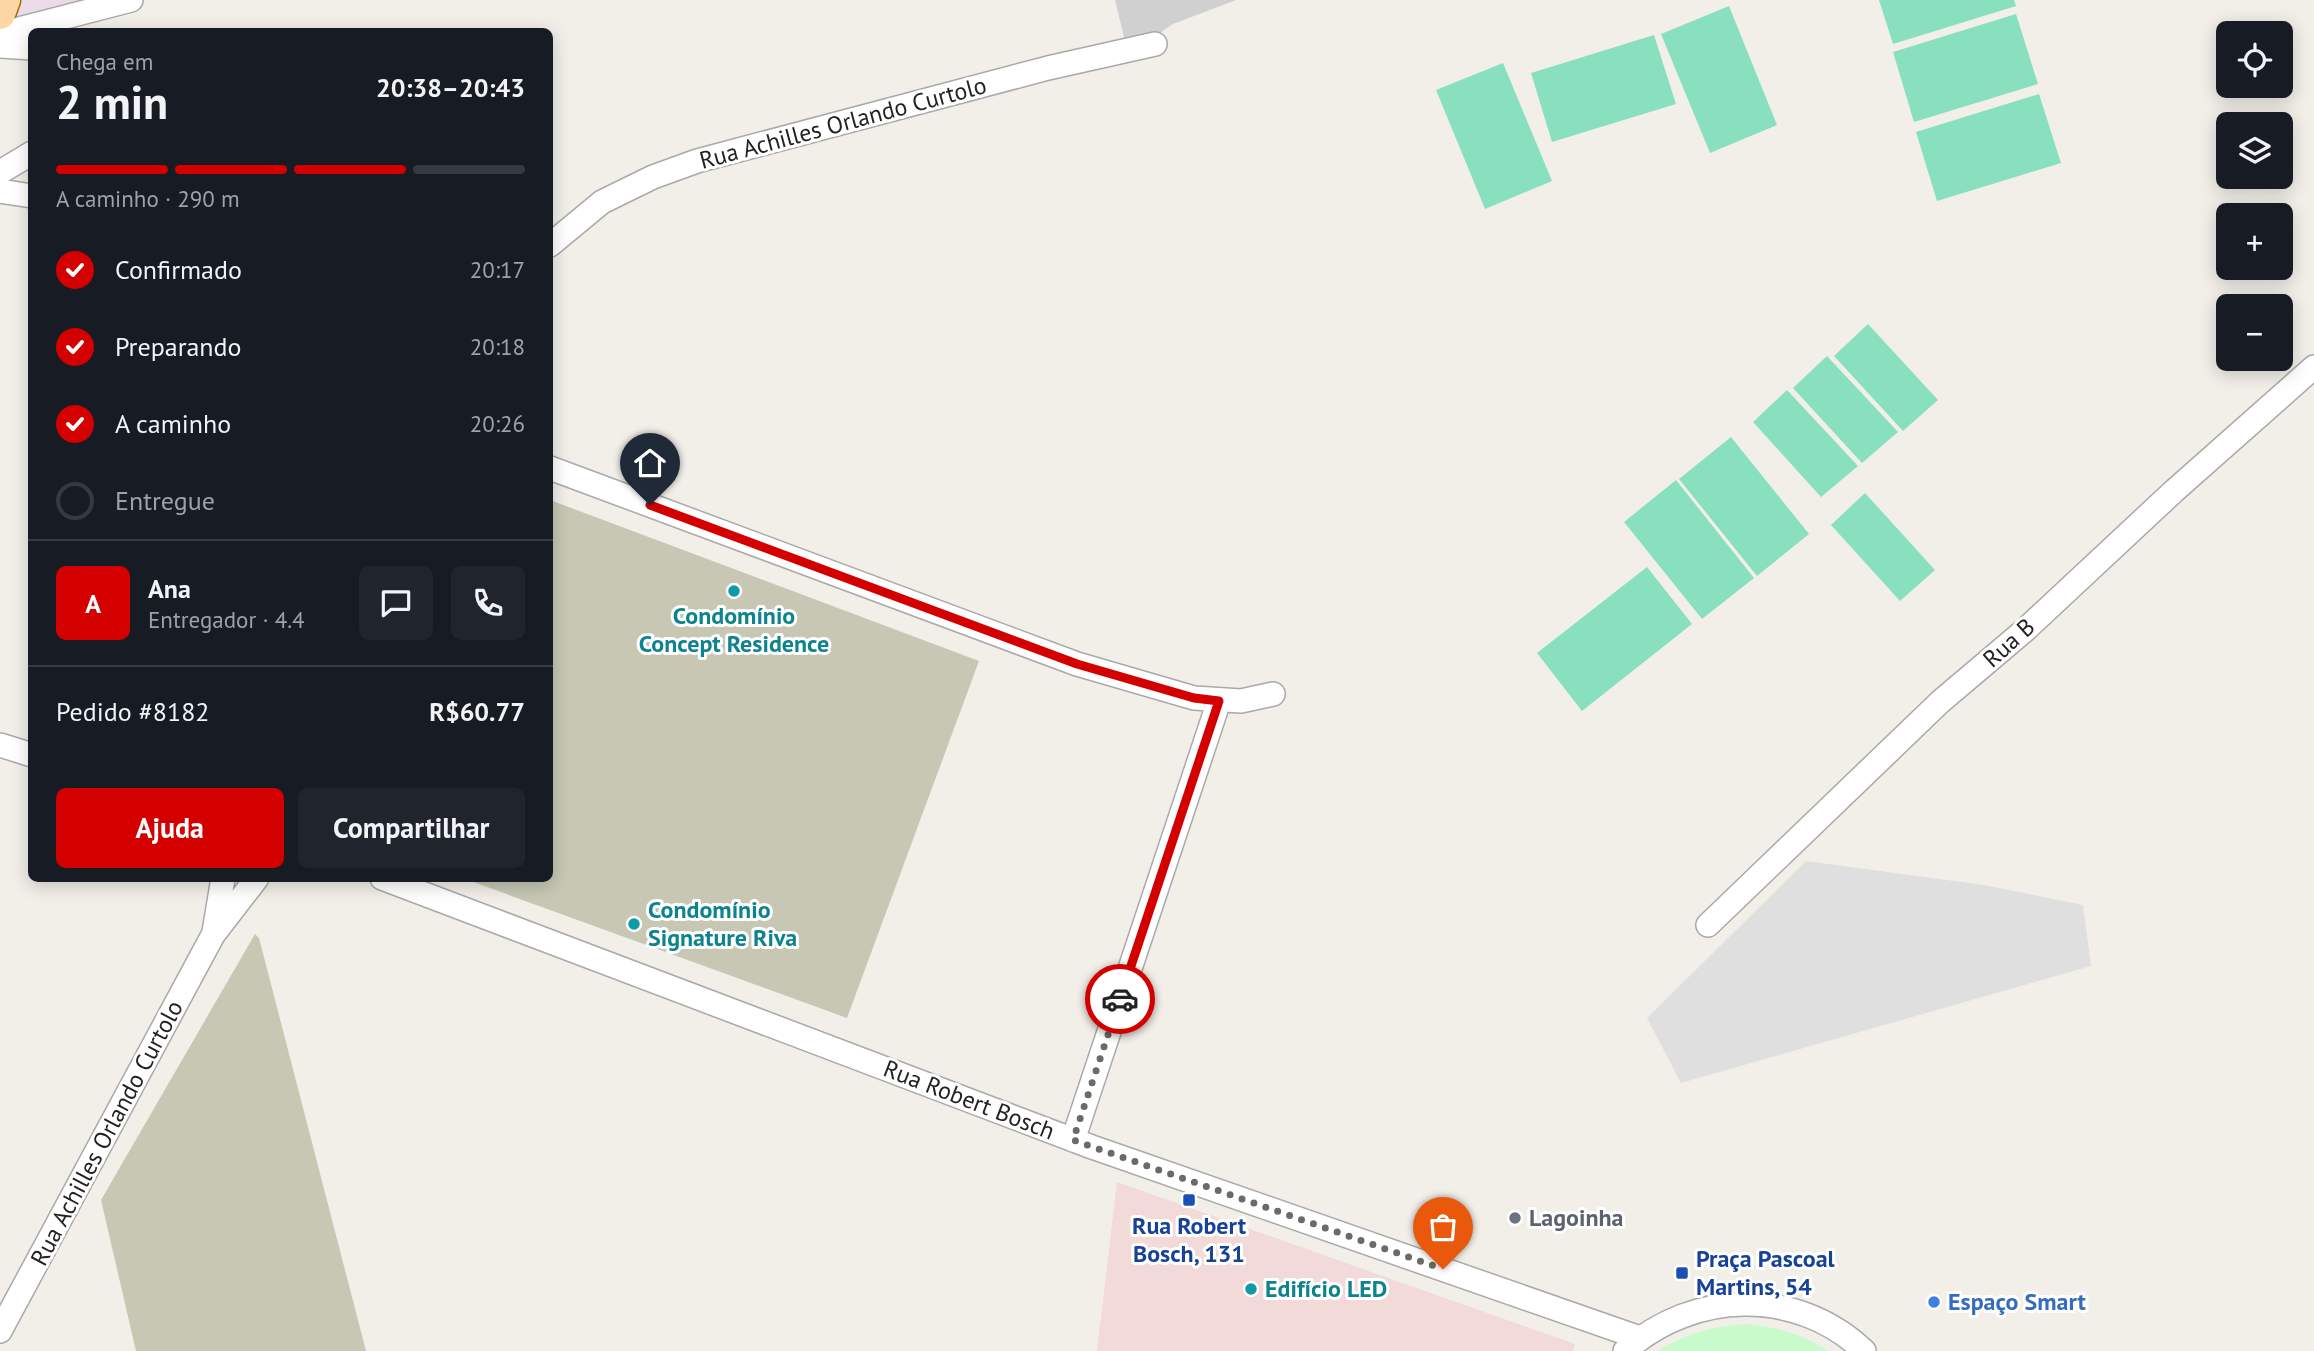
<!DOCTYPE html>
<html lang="pt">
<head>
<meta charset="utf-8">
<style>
	body { margin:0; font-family:"PT Sans",sans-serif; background:#20242c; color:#f1f3f6; height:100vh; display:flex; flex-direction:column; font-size:26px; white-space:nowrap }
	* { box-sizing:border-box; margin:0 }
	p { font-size:23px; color:#9ea1a6 }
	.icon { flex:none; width:38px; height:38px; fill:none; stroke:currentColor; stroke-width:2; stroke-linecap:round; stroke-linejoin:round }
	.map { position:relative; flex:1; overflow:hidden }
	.panel { position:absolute; left:28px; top:28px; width:525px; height:854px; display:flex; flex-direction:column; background:#171b24; border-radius:10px; box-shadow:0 4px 18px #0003 }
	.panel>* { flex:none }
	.fabs { position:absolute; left:2216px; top:21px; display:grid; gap:14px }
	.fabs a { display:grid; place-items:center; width:77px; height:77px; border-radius:10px; background:#171b24; box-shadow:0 4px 18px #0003; font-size:35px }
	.pin { position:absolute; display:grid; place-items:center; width:60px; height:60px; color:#fff; margin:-72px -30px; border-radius:50% 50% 50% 0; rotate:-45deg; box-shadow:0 0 7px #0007 }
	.pin .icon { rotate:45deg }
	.courier { position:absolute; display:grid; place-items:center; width:70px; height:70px; margin:-35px; border:5px solid #d40000; border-radius:50%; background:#fff; color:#222; box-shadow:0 2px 9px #0007 }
	.head em { font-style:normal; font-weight:700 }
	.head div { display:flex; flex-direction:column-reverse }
	.head { display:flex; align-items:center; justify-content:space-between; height:119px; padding:0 28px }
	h1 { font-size:46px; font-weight:700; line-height:52px }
	.bar { display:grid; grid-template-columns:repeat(4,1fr); gap:10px 7px; align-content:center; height:84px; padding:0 28px }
	.bar i { height:9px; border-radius:5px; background:#363941 }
	.bar .current { background:#d40000 }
	.bar p { grid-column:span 4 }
	.line { display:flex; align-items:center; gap:18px; padding:0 28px; border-top:2px solid #363941 }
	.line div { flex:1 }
	.round { display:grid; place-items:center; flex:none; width:74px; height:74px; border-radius:10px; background:#20242c }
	ol { padding:0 28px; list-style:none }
	li { display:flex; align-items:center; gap:21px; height:77px }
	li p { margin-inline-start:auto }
	li .icon { padding:7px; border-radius:50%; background:#d40000; color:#fff; stroke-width:4 }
	li:last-child { color:#9ea1a6 }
	li i { width:38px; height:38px; border:4px solid #363941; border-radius:50% }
	.action { display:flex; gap:14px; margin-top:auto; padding:14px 28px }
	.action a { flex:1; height:80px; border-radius:10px; background:#d40000; color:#fff; font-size:28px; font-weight:700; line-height:80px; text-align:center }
	.action a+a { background:#20242c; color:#f1f3f6 }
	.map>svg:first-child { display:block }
</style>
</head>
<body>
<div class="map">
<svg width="2314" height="1351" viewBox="0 0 2314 1351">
	<rect width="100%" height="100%" fill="#f2efe9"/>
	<!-- residential -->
	<path fill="#e0dfdf" d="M 1806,861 L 1984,885 L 2083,905 L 2091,966 L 1681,1083 L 1647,1018 Z"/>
	<!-- commercial -->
	<path fill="#f2dad9" d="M 1117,1182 L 1575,1344 L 1573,1351 L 1097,1351 Z"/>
	<!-- industrial -->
	<path fill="#ebdbe8" d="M 0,0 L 90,0 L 0,23 Z"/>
	<!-- religious -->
	<path fill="#d0d0d0" d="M 1115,0 L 1236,0 L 1173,24 L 1154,37 L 1126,45 Z"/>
	<!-- construction -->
	<path fill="#c7c7b4" d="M 550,500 L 979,661 L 847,1018 L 465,879 L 550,878 Z
		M 255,934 L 259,938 L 366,1351 L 136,1351 L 101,1200 Z"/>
	<!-- park -->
	<path fill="#c8facc" d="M 1746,1324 C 1776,1327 1803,1334 1828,1351 L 1658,1351 C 1686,1333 1713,1326 1746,1324 Z"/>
	<!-- pitch -->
	<path fill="#88e0be" d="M 1879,0 L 2014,0 L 2016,6 L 1893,44 Z
		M 1729,6 L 1777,125 L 1710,153 L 1661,34 Z
		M 2016,14 L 2038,84 L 1914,122 L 1893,52 Z
		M 1654,35 L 1676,104 L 1552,142 L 1531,73 Z
		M 1503,63 L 1552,181 L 1485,209 L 1436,90 Z
		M 2039,94 L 2061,163 L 1937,201 L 1916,132 Z
		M 1868,324 L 1938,400 L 1903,431 L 1834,356 Z
		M 1827,356 L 1898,432 L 1862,463 L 1793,388 Z
		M 1787,390 L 1858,466 L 1821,497 L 1753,422 Z
		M 1731,437 L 1809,534 L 1757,576 L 1679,479 Z
		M 1676,480 L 1754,578 L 1702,619 L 1624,522 Z
		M 1865,493 L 1935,570 L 1900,601 L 1831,525 Z
		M 1647,567 L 1692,624 L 1582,711 L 1537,653 Z"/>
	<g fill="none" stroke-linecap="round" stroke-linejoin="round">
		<defs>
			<path id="minor" d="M 0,34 L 131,0
				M 0,46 L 32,48
				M 0,172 L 32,153
				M 0,191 L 32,196
				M 550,245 L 602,202 L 653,177 L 697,161 L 1048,68 L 1155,44
				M 550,468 L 1077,664 L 1194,698 L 1241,701 L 1273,694
				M 0,745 L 32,755
				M 382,878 L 1092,1147 L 1640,1338
				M 1708,925 L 1940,702 L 2025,630 L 2174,491 L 2314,367
				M 214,932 L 223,878
				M 1073,1140 L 1219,701
				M 0,1331 L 213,935 L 257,878
				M 1625,1351 C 1693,1290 1797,1287 1864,1351"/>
			<path id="major" d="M 0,14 L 5,0"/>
		</defs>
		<!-- minor casing -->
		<use href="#minor" stroke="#a9a9a9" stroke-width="26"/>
		<!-- major casing -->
		<use href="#major" stroke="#a06b00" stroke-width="33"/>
		<!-- minor -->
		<use href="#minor" stroke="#fff" stroke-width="23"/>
		<!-- major -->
		<use href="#major" stroke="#fcd6a4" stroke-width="30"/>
	</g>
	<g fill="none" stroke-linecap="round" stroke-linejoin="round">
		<!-- done -->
		<path stroke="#6b6a68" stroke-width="7" stroke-dasharray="0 12.6" d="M 1120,999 L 1073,1140 L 1443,1269"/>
		<!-- route -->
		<path stroke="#d40000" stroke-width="9" d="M 650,505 L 1077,664 L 1194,698 L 1219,701 L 1120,999"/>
	</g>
	<!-- markers -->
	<g fill="#0f9aa8" stroke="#fff" stroke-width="2.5">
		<circle cx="734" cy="591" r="7"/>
		<circle cx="634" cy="924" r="7"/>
		<circle cx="1251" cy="1289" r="7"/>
	</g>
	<g fill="#1a4fb4" stroke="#fff" stroke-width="2.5">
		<rect x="1182" y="1193" width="14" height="14" rx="3.5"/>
		<rect x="1675" y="1266" width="14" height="14" rx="3.5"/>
	</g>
	<circle fill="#6b7280" stroke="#fff" stroke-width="2.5" cx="1515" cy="1218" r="7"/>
	<circle fill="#3f7fe0" stroke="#fff" stroke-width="2.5" cx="1934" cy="1302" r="7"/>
	<g text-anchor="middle" stroke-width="6" stroke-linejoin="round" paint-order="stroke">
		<!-- street labels -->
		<g font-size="24" fill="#222" stroke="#fff">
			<text transform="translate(843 123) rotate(-15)" y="8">Rua Achilles Orlando Curtolo</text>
			<text transform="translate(2009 643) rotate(-42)" y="8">Rua B</text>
			<text transform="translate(969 1100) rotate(21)" y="8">Rua Robert Bosch</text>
			<text transform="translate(107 1133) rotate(-62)" y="8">Rua Achilles Orlando Curtolo</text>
		</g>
		<!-- culture labels -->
		<g font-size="24" font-weight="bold" fill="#0d838f" stroke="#fff" text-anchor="start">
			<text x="734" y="624" text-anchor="middle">Condomínio<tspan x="734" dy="28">Concept Residence</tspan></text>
			<text x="648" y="918">Condomínio<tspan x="648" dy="28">Signature Riva</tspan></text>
			<text x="1265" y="1297">Edifício LED</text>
		</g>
		<!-- worship labels -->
		<g font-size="24" font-weight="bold" fill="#5b616d" stroke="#fff" text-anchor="start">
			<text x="1529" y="1226">Lagoinha</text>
		</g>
		<!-- transit labels -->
		<g font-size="24" font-weight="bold" fill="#164399" stroke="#fff">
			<text x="1189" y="1234">Rua Robert<tspan x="1189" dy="28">Bosch, 131</tspan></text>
			<text x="1696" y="1267" text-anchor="start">Praça Pascoal<tspan x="1696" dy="28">Martins, 54</tspan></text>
		</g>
		<!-- shop labels -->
		<g font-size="24" font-weight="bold" fill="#366cbe" stroke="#fff" text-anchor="start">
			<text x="1948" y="1310">Espaço Smart</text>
		</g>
	</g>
</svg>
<div class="fabs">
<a><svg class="icon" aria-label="locate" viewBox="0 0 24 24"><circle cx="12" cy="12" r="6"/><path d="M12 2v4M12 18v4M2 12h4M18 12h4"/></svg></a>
<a><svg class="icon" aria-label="layers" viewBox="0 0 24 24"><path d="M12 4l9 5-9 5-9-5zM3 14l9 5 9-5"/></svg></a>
<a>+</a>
<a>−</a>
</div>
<div class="pin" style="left:1443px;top:1269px;background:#ea580c"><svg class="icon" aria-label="bag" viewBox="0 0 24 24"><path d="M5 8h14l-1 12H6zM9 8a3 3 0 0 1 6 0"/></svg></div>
<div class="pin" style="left:650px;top:505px;background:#1f2937"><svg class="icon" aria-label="home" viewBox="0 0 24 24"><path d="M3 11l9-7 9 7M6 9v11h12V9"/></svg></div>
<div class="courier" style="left:1120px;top:999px"><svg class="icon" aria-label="car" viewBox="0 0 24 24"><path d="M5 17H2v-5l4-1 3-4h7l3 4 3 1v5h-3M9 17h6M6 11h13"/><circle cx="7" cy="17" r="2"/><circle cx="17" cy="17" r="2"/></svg></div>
<section class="panel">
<div class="head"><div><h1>2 min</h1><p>Chega em</p></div><em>20:38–20:43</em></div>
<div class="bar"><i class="current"></i><i class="current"></i><i class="current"></i><i></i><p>A caminho · 290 m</p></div>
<ol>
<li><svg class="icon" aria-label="check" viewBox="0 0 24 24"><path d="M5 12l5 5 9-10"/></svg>Confirmado<p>20:17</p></li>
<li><svg class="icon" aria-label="check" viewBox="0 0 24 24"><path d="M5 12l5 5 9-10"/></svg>Preparando<p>20:18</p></li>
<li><svg class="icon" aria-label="check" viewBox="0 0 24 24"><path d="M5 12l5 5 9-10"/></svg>A caminho<p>20:26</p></li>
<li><i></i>Entregue</li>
</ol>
<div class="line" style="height:126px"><b class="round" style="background:#d40000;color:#fff">A</b><div><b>Ana</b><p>Entregador · 4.4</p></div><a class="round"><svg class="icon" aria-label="chat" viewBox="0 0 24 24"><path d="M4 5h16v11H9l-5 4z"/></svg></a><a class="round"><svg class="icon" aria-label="phone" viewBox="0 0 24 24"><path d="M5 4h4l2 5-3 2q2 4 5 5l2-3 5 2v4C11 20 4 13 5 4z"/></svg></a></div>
<div class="line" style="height:91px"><div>Pedido #8182</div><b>R$60.77</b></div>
<div class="action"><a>Ajuda</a><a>Compartilhar</a></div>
</section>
</div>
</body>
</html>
